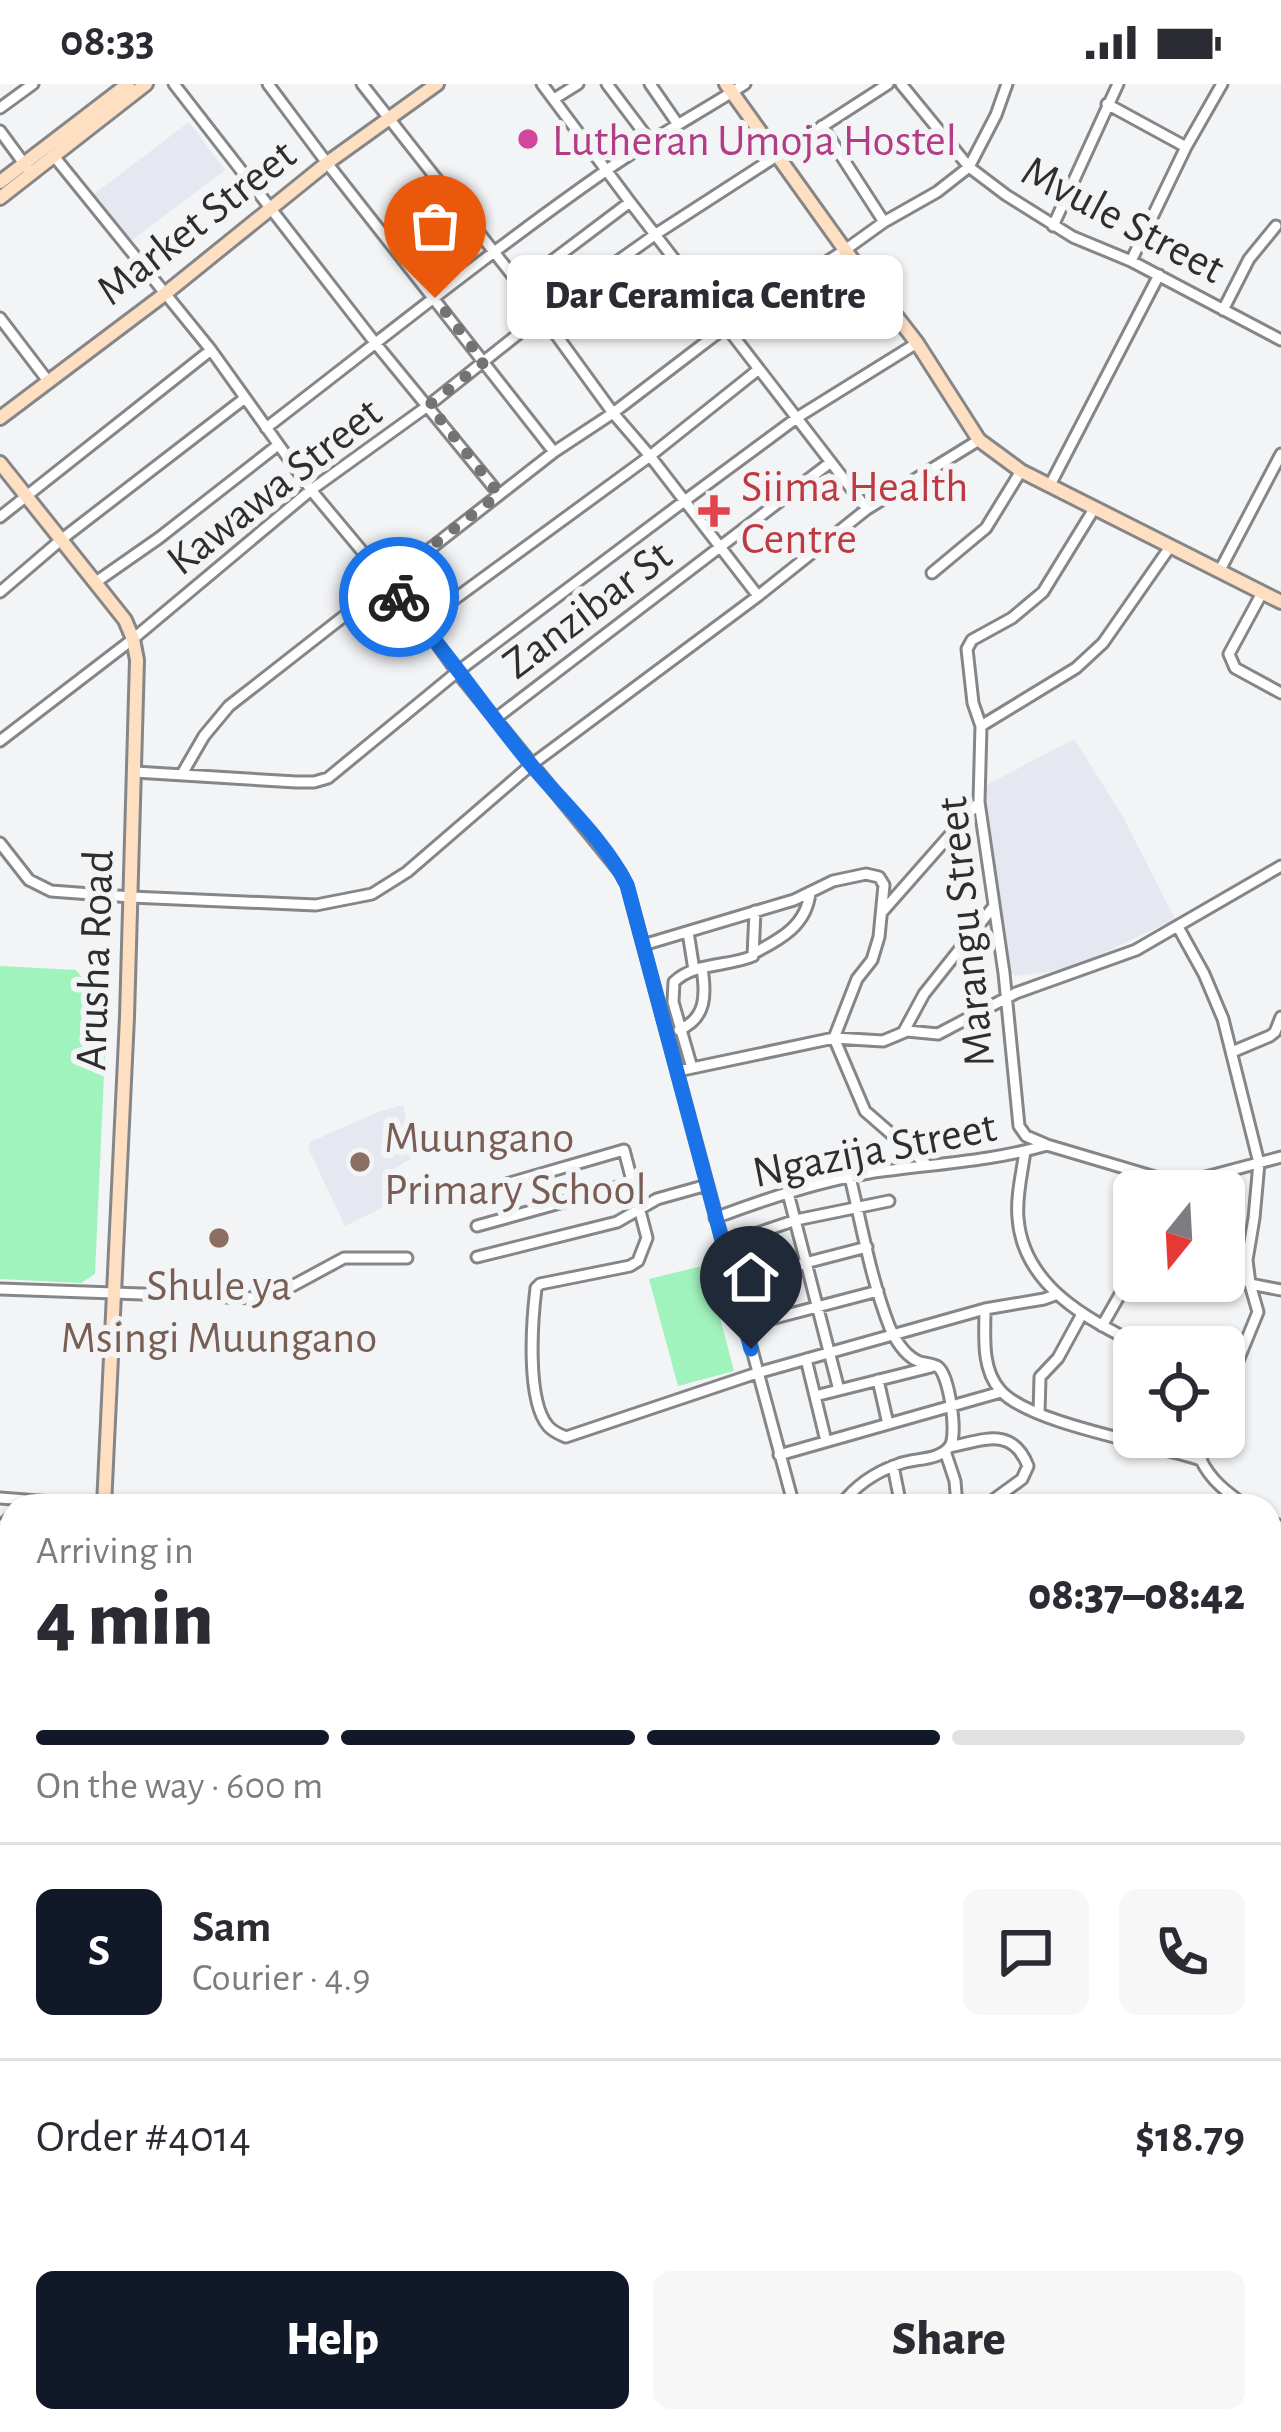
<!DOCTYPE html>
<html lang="en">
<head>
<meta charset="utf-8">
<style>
	body { margin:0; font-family:"Alegreya Sans",sans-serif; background:#f7f7f7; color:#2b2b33; height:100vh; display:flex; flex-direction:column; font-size:45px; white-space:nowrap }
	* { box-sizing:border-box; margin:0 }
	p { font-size:39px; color:#7c7c81 }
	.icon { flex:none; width:66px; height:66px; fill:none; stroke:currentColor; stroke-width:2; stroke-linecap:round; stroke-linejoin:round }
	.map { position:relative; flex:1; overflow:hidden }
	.panel { position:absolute; left:0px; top:1410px; width:1281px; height:939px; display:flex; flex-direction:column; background:#fff; border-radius:36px 36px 0 0; box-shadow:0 3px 9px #0004 }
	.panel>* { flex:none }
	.needle { width:78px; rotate:198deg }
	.buttons { position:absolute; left:1113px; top:1086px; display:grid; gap:24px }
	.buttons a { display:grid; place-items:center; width:132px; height:132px; border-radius:18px; background:#fff; box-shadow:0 3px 9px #0004; font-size:60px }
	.pin { position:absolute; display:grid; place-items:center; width:102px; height:102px; color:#fff; margin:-123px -51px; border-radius:50% 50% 50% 0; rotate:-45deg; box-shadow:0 0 12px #0007 }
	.pin .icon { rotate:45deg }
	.courier { position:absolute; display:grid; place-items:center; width:120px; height:120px; margin:-60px; border:9px solid #1a73e8; border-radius:50%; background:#fff; color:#222; box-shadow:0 3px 15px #0007 }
	.bubble { position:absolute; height:84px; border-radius:18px; background:#fff; box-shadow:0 3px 9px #0004; font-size:39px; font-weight:800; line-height:84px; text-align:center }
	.overview em { font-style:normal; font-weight:800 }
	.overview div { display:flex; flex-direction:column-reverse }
	.overview { display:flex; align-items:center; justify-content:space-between; height:204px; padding:0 36px }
	h1 { font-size:78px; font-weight:800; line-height:90px }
	.bar { display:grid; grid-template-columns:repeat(4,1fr); gap:18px 12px; align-content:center; height:144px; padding:0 36px }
	.bar i { height:15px; border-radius:9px; background:#e1e1e2 }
	.bar .current { background:#111827 }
	.bar p { grid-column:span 4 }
	.line { display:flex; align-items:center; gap:30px; padding:0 36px; border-top:3px solid #e1e1e2 }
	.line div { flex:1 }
	.round { display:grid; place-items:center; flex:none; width:126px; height:126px; border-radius:18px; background:#f7f7f7 }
	.cta { display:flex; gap:24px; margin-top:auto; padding:24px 36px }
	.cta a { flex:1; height:138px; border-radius:18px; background:#111827; color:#fff; font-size:48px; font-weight:800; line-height:138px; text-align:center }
	.cta a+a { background:#f7f7f7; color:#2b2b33 }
	.status { display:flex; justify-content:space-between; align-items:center; height:84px; padding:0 60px; background:#fff; direction:ltr }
	.status svg { height:33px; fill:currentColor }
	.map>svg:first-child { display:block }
</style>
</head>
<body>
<div class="status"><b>08:33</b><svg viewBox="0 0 49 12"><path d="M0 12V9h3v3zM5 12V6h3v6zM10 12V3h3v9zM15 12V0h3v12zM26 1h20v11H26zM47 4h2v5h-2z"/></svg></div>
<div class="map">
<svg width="1281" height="2348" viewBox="0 0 1281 2348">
	<rect width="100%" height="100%" fill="#f3f4f6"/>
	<!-- built -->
	<path fill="#e6e8f1" d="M 189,38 L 225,86 L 131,157 L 94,110 Z
		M 1074,655 L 1122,731 L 1175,835 L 1070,885 L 1016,892 L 996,879 L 984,787 L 979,705 Z
		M 403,1021 L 415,1072 L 395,1084 L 410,1110 L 345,1142 L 308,1064 L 310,1058 L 381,1027 Z"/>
	<!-- green -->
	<path fill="#a0f3bd" d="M 0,882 L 76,886 C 85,898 94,902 108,902 L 95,1190 L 81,1199 L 0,1195 Z
		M 706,1181 L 734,1287 L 678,1302 L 649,1195 Z"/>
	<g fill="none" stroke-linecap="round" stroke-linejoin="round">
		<defs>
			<path id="street" d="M 174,0 L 376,260 L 499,410
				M 268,0 L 327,79 L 554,368
				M 362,0 L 520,201 L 613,329 L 650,372 L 758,512
				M 542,0 L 630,118 L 867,425
				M 607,0 L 650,57
				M 650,0 L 677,39
				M 901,0 L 969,83 L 1006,111 L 1073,153 L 1131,177 L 1281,256
				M 554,15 L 578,0
				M 1107,20 L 1186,63
				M 0,24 L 33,0
				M 822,42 L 884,138
				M 0,47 L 28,85
				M 53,71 L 211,266 L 311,406 L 422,539 L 457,588 L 620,788 L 627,801 L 794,1422
				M 1053,142 L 1118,0
				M 1131,177 L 1186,63 L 1222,0
				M 520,201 L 630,118
				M 1223,226 L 1249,175 L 1276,142
				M 0,234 L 48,297
				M 266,344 C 378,258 488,169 604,88 C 649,56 698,30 745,0
				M 1050,401 L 1159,191
				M 1094,425 L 1043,508 L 1012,534 L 972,556 L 967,565 L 973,619 L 981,642 L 979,718 L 1004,889 L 1019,1042 L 1026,1052 L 1047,1061 L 1165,1096 L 1198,1095 L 1281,1073
				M 0,433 L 211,266
				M 1220,486 L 1281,370
				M 932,489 L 986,444 L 1021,387
				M 96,498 L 159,454 L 278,361
				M 0,508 L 62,455 L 245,314
				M 1262,509 L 1229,570 L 1235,584 L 1281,609
				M 422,539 L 650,372 L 759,285
				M 495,635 L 831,378
				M 981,642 L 1076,584 L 1103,559 L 1170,463
				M 0,657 L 133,555 L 311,406 L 429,321 L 542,231 L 656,150 L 888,0
				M 135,688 L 296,698 L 314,698 L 328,694 L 457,588 L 683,418 L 798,333 L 917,259
				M 182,690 L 204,652 L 229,622 L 554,368 L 613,329 L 727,242 L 845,166 L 884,138 L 937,108 L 969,83 L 996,31 L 1007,0
				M 0,759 L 29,796 L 51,807 L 131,813 L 316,821 L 372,810 L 407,788 L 531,681 L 758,512 L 867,425 L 979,356
				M 883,827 L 979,718
				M 1178,843 L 1204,890 L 1223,935 L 1259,1079 L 1254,1134 L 1247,1176 L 1250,1200 L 1258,1228 L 1224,1311
				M 688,848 L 694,886
				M 643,861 L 794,816 L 833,797 L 866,790 L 879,793 L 884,801 L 879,853 L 872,876 L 857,895 L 834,954 L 865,1027 L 927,1081
				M 754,869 C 781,855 807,841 810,808
				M 679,946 C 707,934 706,910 702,884
				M 904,947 L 924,910 L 994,822
				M 1232,968 L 1270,952 L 1275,948 L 1281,933
				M 692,984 L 673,918 L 674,898 C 694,878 728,883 753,872 L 755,827
				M 678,987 L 834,954 L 883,957 L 907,947 L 938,950 L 1016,909 L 1136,866 L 1281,782
				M 1025,1067 C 1022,1089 1016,1112 1018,1134 C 1023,1202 1089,1237 1144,1263
				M 1126,1085 L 1137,1107
				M 788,1109 L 839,1306
				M 451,1116 L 624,1066 L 647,1154 L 638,1177 L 630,1182 L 540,1200 L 536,1204 C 532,1237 526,1316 548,1342 C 553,1348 559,1350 566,1353 L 757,1289 L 985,1225 L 1044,1215 L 1055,1211
				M 715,1134 C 765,1115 816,1098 869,1089 C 929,1080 989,1078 1047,1061
				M 477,1142 L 632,1099
				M 722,1161 L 796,1136 L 889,1117
				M 477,1173 L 617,1138 L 657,1115 L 707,1101
				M 1224,1174 L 1250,1200 L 1281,1206
				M 732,1198 L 867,1163
				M 0,1205 L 256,1214 L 283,1207 L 344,1174 L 407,1174
				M 985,1225 C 985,1252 981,1284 1000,1306 C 1029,1340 1155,1360 1201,1376
				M 744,1242 L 878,1207
				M 1102,1242 L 1134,1186
				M 806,1275 L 826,1357
				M 878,1296 L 888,1340
				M 815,1312 L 931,1283
				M 1039,1329 L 1040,1293 L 1058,1274 L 1082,1230
				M 1208,1353 L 1201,1376 C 1211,1397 1228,1409 1246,1422
				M 949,1363 C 982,1357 1012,1341 1028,1382 L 1022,1395 L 985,1422
				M 945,1367 L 955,1397 L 957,1422
				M 779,1371 L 1001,1308
				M 893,1382 L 901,1422
				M 0,1414 L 104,1422
				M 840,1422 C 855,1402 875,1388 899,1380 C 914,1374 940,1377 950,1362 C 958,1350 949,1291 938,1283 C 934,1280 923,1279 920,1278 C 906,1273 896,1257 890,1244 C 871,1196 862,1143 850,1093
				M 1269,1436 L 1281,1443
				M 0,1443 L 12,1432
				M 0,1540 L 5,1552 L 12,1559
				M 12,1856 L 0,1868 L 12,1883
				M 0,2092 L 12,2100
				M 1269,2107 L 1281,2112
				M 1269,2217 L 1281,2222
				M 413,2337 L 422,2348
				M 846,2337 L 864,2348
				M 146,2341 L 155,2348
				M 64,2348 L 68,2337
				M 269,2348 L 281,2337
				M 1002,2348 L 1003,2337"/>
			<path id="secondary" d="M 726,0 L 845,166 L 917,259 L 979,356 L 1021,387 L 1281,518
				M 0,98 L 128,0
				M 0,114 L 146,0
				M 0,334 L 166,209 L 327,79 L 437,0
				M 0,379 L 125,536 L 133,555 L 137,576 L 127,933 L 104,1422
				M 1269,1530 L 1281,1529
				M 682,2337 L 692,2348"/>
			<path id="highway" d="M 0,1704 L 12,1705
				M 1269,2077 L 1281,2082"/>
		</defs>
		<!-- street casing -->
		<use href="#street" stroke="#858688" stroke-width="15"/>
		<!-- secondary casing -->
		<use href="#secondary" stroke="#858688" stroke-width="18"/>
		<!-- highway casing -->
		<use href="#highway" stroke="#b47133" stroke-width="21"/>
		<!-- street -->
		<use href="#street" stroke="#fff" stroke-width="9"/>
		<!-- secondary -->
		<use href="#secondary" stroke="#fedfc2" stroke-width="12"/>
		<!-- highway -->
		<use href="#highway" stroke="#fc9535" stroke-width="15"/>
	</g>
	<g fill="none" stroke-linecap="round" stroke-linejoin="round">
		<!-- done -->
		<path stroke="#737375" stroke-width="12" stroke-dasharray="0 21.6" d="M 399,513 L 385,498 L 499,410 L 429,321 L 484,278 L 435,214"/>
		<!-- route -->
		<path stroke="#1a73e8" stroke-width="15" d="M 399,513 C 447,567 487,628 533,683 C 565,721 605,757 627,801 L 751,1265"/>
	</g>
	<!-- markers -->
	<circle fill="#d1479c" stroke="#f3f4f6" stroke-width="4.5" cx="528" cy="55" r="12"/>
	<path fill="#e0444e" stroke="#f3f4f6" stroke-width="4.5" d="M708 409h12v12h12v12h-12v12h-12v-12h-12v-12h12z"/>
	<g fill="#8d6e63" stroke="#f3f4f6" stroke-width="4.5">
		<circle cx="360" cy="1078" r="12"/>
		<circle cx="219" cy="1154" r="12"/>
	</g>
	<g text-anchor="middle" stroke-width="12" stroke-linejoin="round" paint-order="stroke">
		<!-- hotel labels -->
		<g font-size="45" fill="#b23c85" stroke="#f3f4f6" text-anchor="start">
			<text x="552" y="71">Lutheran Umoja Hostel</text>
		</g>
		<!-- street labels -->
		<g font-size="45" fill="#2e2e2f" stroke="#f3f4f6">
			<text transform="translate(1124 134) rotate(28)" y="16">Mvule Street</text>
			<text transform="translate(195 137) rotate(-38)" y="16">Market Street</text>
			<text transform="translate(273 401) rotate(-38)" y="16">Kawawa Street</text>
			<text transform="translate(586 524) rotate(-37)" y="16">Zanzibar St</text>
			<text transform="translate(964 848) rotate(-96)" y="16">Marangu Street</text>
			<text transform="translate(93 876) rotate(-88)" y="16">Arusha Road</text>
			<text transform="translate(874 1064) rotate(-11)" y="16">Ngazija Street</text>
		</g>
		<!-- health labels -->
		<g font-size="45" fill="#be3a42" stroke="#f3f4f6" text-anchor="start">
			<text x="741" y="417">Siima Health<tspan x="741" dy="52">Centre</tspan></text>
		</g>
		<!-- education labels -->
		<g font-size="45" fill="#785e54" stroke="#f3f4f6" text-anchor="start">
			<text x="384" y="1068">Muungano<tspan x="384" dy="52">Primary School</tspan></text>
			<text x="219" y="1216" text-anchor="middle">Shule ya<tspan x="219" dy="52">Msingi Muungano</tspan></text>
		</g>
	</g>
</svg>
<div class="buttons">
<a><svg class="needle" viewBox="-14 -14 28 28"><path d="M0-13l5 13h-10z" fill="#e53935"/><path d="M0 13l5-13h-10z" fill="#7c7c81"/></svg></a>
<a><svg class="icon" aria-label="locate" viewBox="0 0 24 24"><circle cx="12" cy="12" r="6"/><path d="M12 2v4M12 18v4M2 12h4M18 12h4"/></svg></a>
</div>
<div class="pin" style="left:435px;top:214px;background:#ea580c"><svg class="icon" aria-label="bag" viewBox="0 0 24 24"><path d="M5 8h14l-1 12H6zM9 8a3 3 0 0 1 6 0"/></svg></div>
<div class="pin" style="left:751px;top:1265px;background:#1f2937"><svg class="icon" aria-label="home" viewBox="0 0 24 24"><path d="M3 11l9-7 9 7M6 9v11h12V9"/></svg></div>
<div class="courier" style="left:399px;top:513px"><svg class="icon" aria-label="bike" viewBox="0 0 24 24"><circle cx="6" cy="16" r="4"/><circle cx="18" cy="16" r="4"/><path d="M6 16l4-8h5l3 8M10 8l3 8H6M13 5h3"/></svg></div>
<div class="bubble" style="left:507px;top:171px;width:396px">Dar Ceramica Centre</div>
<section class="panel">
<div class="overview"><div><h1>4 min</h1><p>Arriving in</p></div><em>08:37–08:42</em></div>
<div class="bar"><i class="current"></i><i class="current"></i><i class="current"></i><i></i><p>On the way · 600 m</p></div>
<div class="line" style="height:216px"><b class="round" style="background:#111827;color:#fff">S</b><div><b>Sam</b><p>Courier · 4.9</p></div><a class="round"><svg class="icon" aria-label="chat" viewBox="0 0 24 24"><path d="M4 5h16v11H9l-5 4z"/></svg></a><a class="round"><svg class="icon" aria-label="phone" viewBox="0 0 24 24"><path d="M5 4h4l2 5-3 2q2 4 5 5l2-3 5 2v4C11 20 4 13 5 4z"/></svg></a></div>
<div class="line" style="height:156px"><div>Order #4014</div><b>$18.79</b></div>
<div class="cta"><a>Help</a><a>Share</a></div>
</section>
</div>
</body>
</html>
